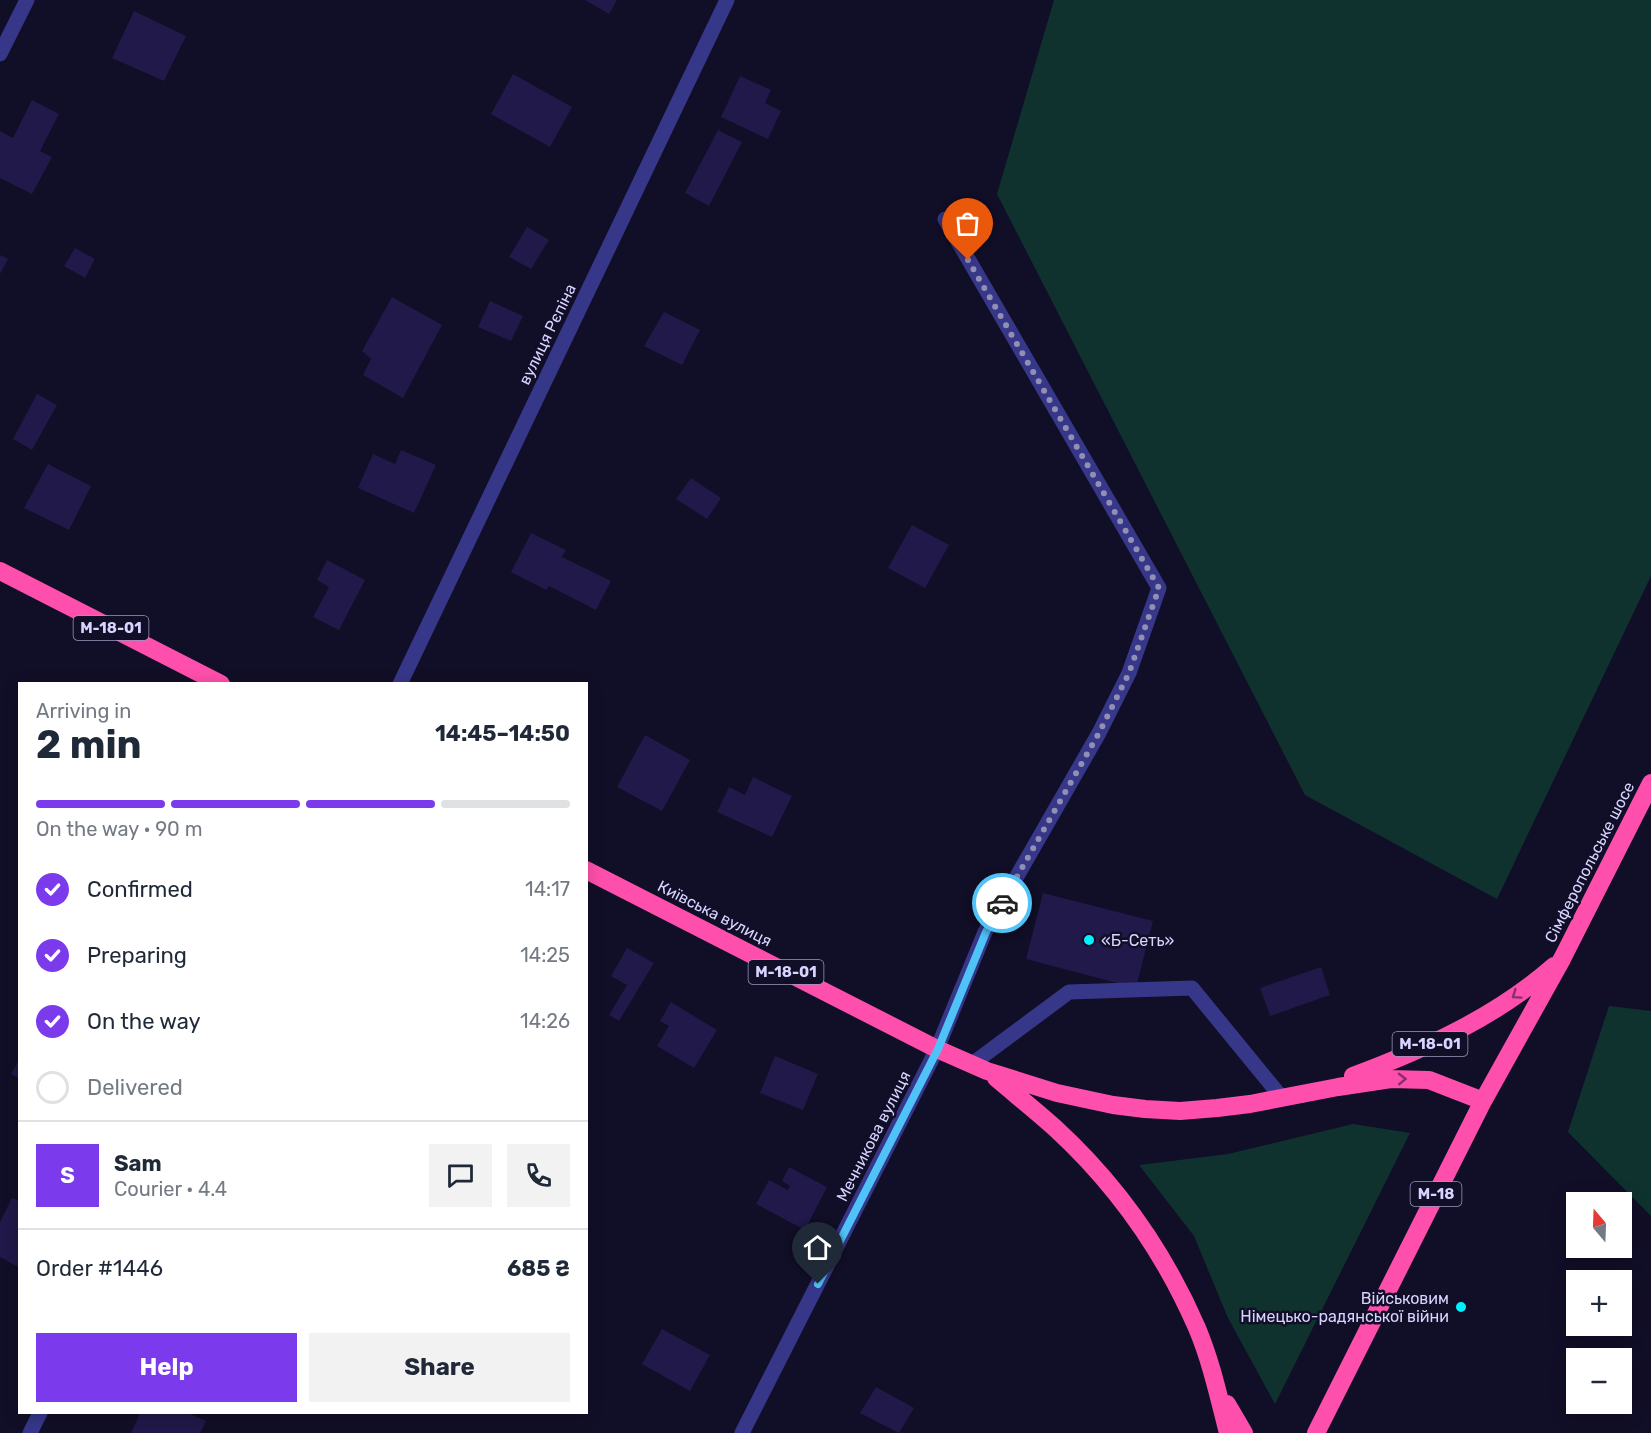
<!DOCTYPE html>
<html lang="en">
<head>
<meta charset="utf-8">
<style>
	body { margin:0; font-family:Rubik,sans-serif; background:#f2f2f3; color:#1f2937; height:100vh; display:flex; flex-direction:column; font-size:22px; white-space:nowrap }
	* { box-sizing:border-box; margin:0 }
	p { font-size:20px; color:#747a83 }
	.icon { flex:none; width:33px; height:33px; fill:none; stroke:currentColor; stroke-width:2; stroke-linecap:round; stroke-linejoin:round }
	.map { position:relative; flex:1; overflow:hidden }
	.panel { position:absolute; left:18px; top:682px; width:570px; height:732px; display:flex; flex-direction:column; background:#fff; border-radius:0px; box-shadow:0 3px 15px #0003 }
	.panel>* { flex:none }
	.needle { width:39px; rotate:341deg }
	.controls { position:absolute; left:1566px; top:1192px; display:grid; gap:12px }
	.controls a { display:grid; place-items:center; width:66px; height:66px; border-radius:0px; background:#fff; box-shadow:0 3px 15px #0003; font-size:30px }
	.pin { position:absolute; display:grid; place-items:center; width:51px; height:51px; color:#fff; margin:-62px -26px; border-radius:50% 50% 50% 0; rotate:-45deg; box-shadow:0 0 6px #0007 }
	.pin .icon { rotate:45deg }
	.courier { position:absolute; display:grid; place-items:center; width:60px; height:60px; margin:-30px; border:4px solid #4fc3f7; border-radius:50%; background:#fff; color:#222; box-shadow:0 2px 8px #0007 }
	.headline em { font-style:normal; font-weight:700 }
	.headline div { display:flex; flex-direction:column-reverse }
	.headline { display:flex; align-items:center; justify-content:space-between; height:102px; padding:0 18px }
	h1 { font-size:39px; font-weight:700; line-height:45px }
	.bar { display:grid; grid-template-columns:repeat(4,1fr); gap:9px 6px; align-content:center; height:72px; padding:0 18px }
	.bar i { height:8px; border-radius:4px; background:#e0e1e3 }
	.bar .on { background:#7c3aed }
	.bar p { grid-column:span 4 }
	.line { display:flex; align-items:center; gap:15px; padding:0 18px; border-top:2px solid #e0e1e3 }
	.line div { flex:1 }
	.round { display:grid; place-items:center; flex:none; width:63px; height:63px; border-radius:0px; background:#f2f2f3 }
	ol { padding:0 18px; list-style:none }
	li { display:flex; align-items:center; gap:18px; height:66px }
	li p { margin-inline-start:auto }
	li .icon { padding:6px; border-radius:50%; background:#7c3aed; color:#fff; stroke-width:4 }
	li:last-child { color:#747a83 }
	li i { width:33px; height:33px; border:3px solid #e0e1e3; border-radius:50% }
	.action { display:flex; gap:12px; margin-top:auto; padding:12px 18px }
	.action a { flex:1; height:69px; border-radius:0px; background:#7c3aed; color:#fff; font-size:24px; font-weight:700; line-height:69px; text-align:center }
	.action a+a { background:#f2f2f3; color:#1f2937 }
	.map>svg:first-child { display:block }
</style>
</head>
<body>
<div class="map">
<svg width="1651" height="1433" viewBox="0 0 1651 1433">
	<rect width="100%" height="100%" fill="#110e27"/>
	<!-- green -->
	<path fill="#10322f" d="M 1054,0 L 1651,0 L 1651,576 L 1497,899 L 1305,795 L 997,194 Z
		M 1609,1006 L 1651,1011 L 1651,1216 L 1568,1132 Z
		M 1353,1124 L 1410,1133 L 1275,1404 L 1228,1318 L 1194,1236 L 1139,1165 L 1228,1154 Z"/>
	<!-- building -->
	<path fill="#201949" d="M 585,0 L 617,0 L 609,14 Z
		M 134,11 L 186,36 L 164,81 L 112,58 Z
		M 513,74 L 572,107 L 550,147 L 491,114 Z
		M 740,76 L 771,90 L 765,103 L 781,111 L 768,139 L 721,117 Z
		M 32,100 L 59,114 L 40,151 L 52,157 L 32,194 L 0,178 L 0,131 L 13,138 Z
		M 718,130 L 742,142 L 709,206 L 685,193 Z
		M 527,227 L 549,240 L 531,269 L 509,257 Z
		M 75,248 L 95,259 L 85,278 L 64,266 Z
		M 0,255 L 8,259 L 0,274 Z
		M 392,297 L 442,325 L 403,398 L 363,375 L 371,359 L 362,351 Z
		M 490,301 L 523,316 L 511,341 L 478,327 Z
		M 664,312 L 700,330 L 682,365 L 644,346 Z
		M 37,394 L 57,405 L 32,450 L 13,439 Z
		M 401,450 L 436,465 L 414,513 L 358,488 L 373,454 L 395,464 Z
		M 48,464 L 91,486 L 69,530 L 24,508 Z
		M 691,478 L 721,498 L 707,519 L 676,499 Z
		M 912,525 L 949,545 L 925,588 L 888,568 Z
		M 531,533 L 566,550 L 562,557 L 611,581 L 596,610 L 549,586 L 546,590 L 511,572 Z
		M 327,560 L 365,580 L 339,630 L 313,617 L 329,587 L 317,580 Z
		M 645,735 L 690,760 L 662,811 L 617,787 Z
		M 753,777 L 792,796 L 772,837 L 717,812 L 729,787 L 745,795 Z
		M 1043,893 L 1153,921 L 1136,988 L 1026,959 Z
		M 627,948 L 654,963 L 619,1021 L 609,1015 L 627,985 L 611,976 Z
		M 1321,967 L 1330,995 L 1270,1016 L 1260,988 Z
		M 671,1002 L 717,1030 L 694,1068 L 657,1046 L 669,1026 L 660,1021 Z
		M 775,1056 L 818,1074 L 803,1110 L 760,1093 Z
		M 20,1058 L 20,1079 L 11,1074 Z
		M 789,1167 L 827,1187 L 805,1230 L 756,1204 L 769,1180 L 788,1190 L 790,1186 L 782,1181 Z
		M 12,1198 L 20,1201 L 20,1268 L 0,1257 L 0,1222 Z
		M 662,1329 L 710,1355 L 690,1391 L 642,1364 Z
		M 876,1387 L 914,1408 L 899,1433 L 860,1413 Z
		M 140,1413 L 188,1413 L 206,1421 L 200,1433 L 131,1433 Z"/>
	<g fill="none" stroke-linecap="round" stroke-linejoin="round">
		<!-- minor -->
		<path stroke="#363789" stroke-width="15" d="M 0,54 L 27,0
			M 400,684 L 727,0
			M 972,1064 L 1069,992 L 1192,988 L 1282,1098
			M 30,1433 L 40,1413
			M 742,1433 L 937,1049 L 985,932 L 1099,733 L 1129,673 L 1159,588 L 945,219"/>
		<!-- highway -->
		<path stroke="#ff4fac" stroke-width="18" d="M 0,571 L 221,684
			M 586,870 L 937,1049 L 987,1071 L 1057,1093 L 1113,1105 L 1145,1109 L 1180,1111 L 1217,1108 L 1250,1104 L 1338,1087 L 1391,1079 L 1429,1080 L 1483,1101
			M 1353,1076 C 1425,1049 1496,1017 1554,966
			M 996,1078 C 1016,1095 1036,1111 1055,1128 C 1116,1184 1164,1252 1197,1328 C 1211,1361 1219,1398 1228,1433
			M 1227,1404 L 1244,1433
			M 1316,1433 L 1483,1101 L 1562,959 L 1651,783"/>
	</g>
	<!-- one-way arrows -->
	<defs><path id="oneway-chevron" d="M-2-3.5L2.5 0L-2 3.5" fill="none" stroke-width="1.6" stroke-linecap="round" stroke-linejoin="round" transform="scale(1.5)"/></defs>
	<g stroke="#882e6a">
		<use href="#oneway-chevron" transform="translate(1516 995) rotate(145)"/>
		<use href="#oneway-chevron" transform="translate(1402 1079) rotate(-1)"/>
	</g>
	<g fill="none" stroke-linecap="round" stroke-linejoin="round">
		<!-- done -->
		<path stroke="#928fb3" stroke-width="6" stroke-dasharray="0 10.8" d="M 968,260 L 1159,588 L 1129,673 L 1099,733 L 1002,903"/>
		<!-- route -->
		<path stroke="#4fc3f7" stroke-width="8" d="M 818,1284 L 938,1049 L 986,932 L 1002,903"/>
	</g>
	<!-- markers -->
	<g fill="#00f1ff" stroke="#110e27" stroke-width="2">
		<circle cx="1089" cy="940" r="6"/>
		<circle cx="1461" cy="1307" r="6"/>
	</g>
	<g text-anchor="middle" stroke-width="5" stroke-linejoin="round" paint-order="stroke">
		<!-- shield labels -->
		<g fill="#110e27" stroke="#9c99be" stroke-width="1.5">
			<rect x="73.5" y="616" width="75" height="24" rx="4.5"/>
			<rect x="748.5" y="960" width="75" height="24" rx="4.5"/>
			<rect x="1392.5" y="1032" width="75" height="24" rx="4.5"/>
			<rect x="1410.5" y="1182" width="51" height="24" rx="4.5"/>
		</g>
		<g font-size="15" font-weight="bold" fill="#d7d4ff">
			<text x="111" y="633">М-18-01</text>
			<text x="786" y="977">М-18-01</text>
			<text x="1430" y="1049">М-18-01</text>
			<text x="1436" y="1199">М-18</text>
		</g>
		<!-- street labels -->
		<g font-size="16" fill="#d7d4ff" stroke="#110e27">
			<text transform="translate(547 334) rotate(-64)" y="6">вулиця Рєпіна</text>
			<text transform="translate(1589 862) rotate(-63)" y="6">Сімферопольське шосе</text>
			<text transform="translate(715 913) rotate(27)" y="6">Київська вулиця</text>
			<text transform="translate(873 1136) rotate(-63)" y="6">Мечникова вулиця</text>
		</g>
		<!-- poi labels -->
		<g font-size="16" fill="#d7d4ff" stroke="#110e27" text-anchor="start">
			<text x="1101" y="946">«Б-Сеть»</text>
			<text x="1449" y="1304" text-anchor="end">Військовим<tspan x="1449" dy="18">Німецько-радянської війни</tspan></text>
		</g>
	</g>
</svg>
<div class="controls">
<a><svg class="needle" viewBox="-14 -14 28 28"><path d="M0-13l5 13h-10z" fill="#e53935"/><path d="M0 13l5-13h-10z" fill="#747a83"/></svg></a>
<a>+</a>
<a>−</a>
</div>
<div class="pin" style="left:968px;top:260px;background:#ea580c"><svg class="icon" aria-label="bag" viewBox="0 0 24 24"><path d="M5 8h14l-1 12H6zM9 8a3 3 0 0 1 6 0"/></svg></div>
<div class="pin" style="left:818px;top:1284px;background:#1f2937"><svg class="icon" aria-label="home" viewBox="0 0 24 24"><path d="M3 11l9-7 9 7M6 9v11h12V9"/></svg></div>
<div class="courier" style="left:1002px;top:903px"><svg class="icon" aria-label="car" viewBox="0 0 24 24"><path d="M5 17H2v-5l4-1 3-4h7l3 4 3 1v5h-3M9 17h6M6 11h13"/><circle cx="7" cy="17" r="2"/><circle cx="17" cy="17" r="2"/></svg></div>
<section class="panel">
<div class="headline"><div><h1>2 min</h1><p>Arriving in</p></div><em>14:45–14:50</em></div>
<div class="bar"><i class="on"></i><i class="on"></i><i class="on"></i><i></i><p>On the way · 90 m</p></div>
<ol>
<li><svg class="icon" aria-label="check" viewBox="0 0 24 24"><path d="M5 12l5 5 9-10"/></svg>Confirmed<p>14:17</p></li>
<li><svg class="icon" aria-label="check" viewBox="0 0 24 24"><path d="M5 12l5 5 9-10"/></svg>Preparing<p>14:25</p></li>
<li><svg class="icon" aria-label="check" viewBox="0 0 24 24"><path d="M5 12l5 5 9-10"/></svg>On the way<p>14:26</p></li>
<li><i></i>Delivered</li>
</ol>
<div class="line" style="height:108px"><b class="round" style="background:#7c3aed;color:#fff">S</b><div><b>Sam</b><p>Courier · 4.4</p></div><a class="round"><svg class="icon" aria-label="chat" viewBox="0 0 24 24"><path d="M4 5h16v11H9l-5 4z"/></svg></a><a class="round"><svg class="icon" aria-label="phone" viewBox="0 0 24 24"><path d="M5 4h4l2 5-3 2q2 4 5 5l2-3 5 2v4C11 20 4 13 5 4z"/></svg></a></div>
<div class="line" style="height:78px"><div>Order #1446</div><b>685 ₴</b></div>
<div class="action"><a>Help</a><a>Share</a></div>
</section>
</div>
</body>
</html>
